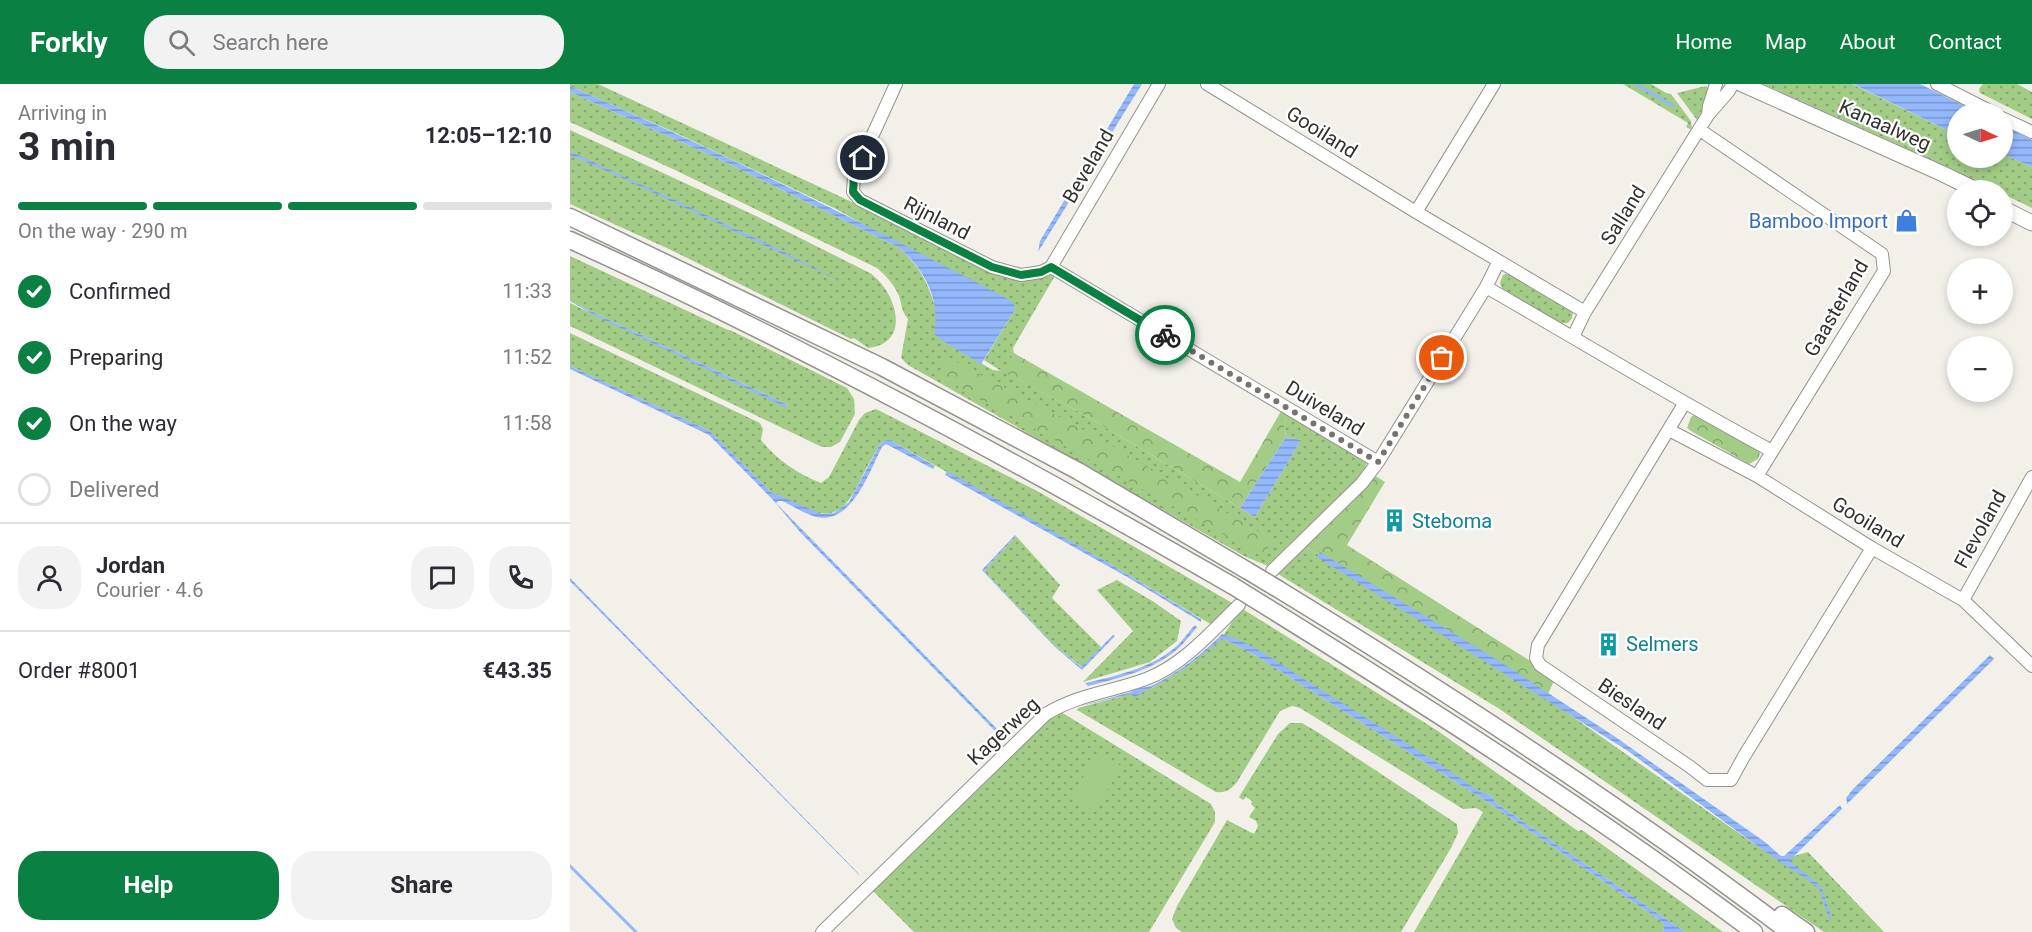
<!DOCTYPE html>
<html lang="en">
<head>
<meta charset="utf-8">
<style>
	body { margin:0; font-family:Roboto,sans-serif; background:#f2f2f3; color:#2b2b33; height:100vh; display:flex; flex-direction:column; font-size:22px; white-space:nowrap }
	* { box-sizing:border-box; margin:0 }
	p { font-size:20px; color:#7c7c81 }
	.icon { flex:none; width:33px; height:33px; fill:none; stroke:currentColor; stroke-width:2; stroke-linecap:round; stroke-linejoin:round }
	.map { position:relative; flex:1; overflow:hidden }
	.drawer { display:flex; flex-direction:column; background:#fff; width:570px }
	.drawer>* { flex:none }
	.needle { width:39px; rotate:94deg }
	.controls { position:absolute; left:1377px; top:18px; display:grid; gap:12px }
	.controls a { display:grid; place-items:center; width:66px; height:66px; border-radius:50%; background:#fff; box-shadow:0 3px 9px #0003; font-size:30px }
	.pin { position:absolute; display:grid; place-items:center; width:51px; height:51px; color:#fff; margin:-26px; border:3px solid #fff; border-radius:50%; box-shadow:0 2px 6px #0007 }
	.courier { position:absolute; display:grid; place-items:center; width:60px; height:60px; margin:-30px; border:4px solid #0b8043; border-radius:50%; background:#fff; color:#222; box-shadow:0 2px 8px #0007 }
	.head em { font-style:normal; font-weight:700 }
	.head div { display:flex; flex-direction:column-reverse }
	.head { display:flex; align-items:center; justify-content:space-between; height:102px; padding:0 18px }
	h1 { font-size:39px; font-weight:700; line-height:45px }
	.bar { display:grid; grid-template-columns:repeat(4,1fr); gap:9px 6px; align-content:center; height:72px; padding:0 18px }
	.bar i { height:8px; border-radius:4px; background:#e1e1e2 }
	.bar .active { background:#0b8043 }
	.bar p { grid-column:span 4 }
	.line { display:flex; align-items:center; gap:15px; padding:0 18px; border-top:2px solid #e1e1e2 }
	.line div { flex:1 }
	.round { display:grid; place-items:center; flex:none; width:63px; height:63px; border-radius:24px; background:#f2f2f3 }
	ol { padding:0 18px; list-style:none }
	li { display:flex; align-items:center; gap:18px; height:66px }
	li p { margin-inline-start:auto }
	li .icon { padding:6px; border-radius:50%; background:#0b8043; color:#fff; stroke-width:4 }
	li:last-child { color:#7c7c81 }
	li i { width:33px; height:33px; border:3px solid #e1e1e2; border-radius:50% }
	.button { display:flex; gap:12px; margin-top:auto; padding:12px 18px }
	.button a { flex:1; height:69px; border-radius:24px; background:#0b8043; color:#fff; font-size:24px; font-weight:700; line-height:69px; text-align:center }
	.button a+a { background:#f2f2f3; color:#2b2b33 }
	header { display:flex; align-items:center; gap:36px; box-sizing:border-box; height:84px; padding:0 30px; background:#0b8043; color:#fff }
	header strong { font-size:28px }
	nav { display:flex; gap:33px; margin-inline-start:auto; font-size:21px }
	.search { width:420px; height:54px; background:#f2f2f3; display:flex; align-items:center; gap:15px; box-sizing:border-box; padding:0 21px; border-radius:24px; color:#7c7c81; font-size:22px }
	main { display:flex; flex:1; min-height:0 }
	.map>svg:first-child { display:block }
</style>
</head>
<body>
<header>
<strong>Forkly</strong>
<div class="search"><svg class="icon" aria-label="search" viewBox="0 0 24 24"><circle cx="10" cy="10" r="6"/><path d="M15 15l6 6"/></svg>Search here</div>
<nav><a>Home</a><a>Map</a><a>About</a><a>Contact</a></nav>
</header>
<main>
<section class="drawer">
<div class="head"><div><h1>3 min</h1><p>Arriving in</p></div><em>12:05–12:10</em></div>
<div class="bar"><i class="active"></i><i class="active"></i><i class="active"></i><i></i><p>On the way · 290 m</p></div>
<ol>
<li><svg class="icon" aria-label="check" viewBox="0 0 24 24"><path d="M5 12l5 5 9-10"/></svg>Confirmed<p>11:33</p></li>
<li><svg class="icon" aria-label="check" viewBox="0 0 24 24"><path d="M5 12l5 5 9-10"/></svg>Preparing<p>11:52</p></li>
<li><svg class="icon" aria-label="check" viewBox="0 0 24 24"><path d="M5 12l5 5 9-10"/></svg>On the way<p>11:58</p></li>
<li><i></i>Delivered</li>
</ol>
<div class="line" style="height:108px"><a class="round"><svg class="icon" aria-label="person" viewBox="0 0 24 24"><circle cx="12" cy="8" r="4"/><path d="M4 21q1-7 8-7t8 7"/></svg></a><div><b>Jordan</b><p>Courier · 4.6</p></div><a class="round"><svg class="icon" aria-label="chat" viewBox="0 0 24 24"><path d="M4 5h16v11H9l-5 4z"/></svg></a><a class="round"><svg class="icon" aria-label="phone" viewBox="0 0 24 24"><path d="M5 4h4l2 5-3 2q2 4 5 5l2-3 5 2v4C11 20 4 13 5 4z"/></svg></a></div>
<div class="line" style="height:78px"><div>Order #8001</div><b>€43.35</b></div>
<div class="button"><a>Help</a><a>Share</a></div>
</section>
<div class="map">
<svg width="1462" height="848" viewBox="0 0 1462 848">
	<defs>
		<pattern id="grass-dots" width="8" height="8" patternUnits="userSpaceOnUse" patternTransform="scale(1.5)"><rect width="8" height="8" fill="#a3cc87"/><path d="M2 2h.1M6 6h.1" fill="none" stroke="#85a66f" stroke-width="1.8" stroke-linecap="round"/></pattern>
		<pattern id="forest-crowns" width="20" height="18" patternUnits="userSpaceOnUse" patternTransform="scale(1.5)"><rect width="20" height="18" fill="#a3cc87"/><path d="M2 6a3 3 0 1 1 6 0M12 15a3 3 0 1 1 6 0" fill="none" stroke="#85a66f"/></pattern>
		<pattern id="water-rules" width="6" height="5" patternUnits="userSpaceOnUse" patternTransform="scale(1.5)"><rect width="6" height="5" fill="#94b8fe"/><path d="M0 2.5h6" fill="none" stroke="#7996ce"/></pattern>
	</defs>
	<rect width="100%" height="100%" fill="#f2f0e9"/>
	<!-- grass -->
	<path fill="url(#grass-dots)" d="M 0,0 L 28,0 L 282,118 L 423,189 L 472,193 L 486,190 L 443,264 L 444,269 L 434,288 L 513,330 L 685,433 L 731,356 L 716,353 L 714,340 L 721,326 L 797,378 L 794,390 L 700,483 L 674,472 L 338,281 L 331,274 L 338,235 C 331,227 332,220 329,212 C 324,200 316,192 307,184 L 105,86 L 0,38 L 0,8 L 151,76 L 328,163 C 360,190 364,219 374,258 L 423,286 L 431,287 L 414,276 L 445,226 L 266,125 L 106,49 L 0,2 Z
		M 1053,0 L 1081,0 L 1096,9 L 1101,10 L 1121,37 L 1122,46 L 1116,43 L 1118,39 Z
		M 1193,0 L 1282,0 L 1387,51 L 1388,74 L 1432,74 L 1433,70 L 1462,83 L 1462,124 L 1433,110 L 1432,106 L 1424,106 L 1327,60 Z
		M 1413,0 L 1447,0 L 1462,8 L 1462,35 L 1410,9 L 1409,5 Z
		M 1136,2 L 1140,5 L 1139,13 L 1127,36 L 1107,9 Z
		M 0,46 L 184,131 L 300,189 C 326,207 343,259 298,264 L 284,254 L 281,255 L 101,166 L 0,120 Z
		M 0,172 L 158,246 L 160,246 L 277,304 L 284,315 L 285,330 L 270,358 L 261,363 L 252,363 L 0,242 L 0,219 L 217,323 L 218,321 L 0,217 Z
		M 938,189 L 1003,227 L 1002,234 L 998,239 L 990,239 L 932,205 L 930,199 L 933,191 Z
		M 0,249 L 190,339 L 193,345 L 191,356 C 207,376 228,390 251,399 L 259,393 L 289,336 L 295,329 L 306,325 L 469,408 L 664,520 L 642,541 L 537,478 L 318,355 L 310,360 C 304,371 297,382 292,393 C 282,412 272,436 245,428 L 201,408 L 140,347 L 0,282 Z
		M 446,452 L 490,501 L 482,514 L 531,563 L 512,583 L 484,561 L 414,487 Z
		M 734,462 L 881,551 L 976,614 L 1190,764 L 1210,776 L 1238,768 L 1314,848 L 1254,848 L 928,624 L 708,490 Z
		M 547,496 L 584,518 L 611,537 L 607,557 L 580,578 L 513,598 L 563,547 L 527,506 Z
		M 671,524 L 868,647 L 1008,747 L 1012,746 L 1153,848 L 1115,848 L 926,719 C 922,712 920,709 912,709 L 697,573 L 654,555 L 683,570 L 919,719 L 1091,837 L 1094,841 L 1093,848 L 844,848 L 913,728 L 906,724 L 893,725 L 730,624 L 722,622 L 710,627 L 667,698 C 660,706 657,709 646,708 L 507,626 L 508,624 L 582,604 L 606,590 L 651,555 Z
		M 491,628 L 641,720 L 645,728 L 645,738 L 579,848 L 344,848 L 303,807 L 308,798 L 481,633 Z
		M 720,639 L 732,639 L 749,649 L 887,740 L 888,749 L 881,764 L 831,848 L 612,848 L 606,844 L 602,835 L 607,822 L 657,736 L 684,750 L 688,742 L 686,737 L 679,733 L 685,724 L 681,720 L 682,717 L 676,713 L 673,716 L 669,713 L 708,650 Z"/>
	<!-- forest -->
	<path fill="url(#forest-crowns)" d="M 444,269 L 670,398 L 714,322 L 721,326 L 714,340 L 716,353 L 670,424 L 513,330 L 433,288 Z
		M 377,273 L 525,352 L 705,457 L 690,471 L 368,291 Z
		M 1125,331 L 1189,365 L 1190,369 L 1188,375 L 1179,380 L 1121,347 L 1117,344 L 1121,333 Z
		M 804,391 L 815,398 L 777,461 L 970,583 L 985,595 L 976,614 L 881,551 L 734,462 Z"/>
	<!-- park -->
	<path fill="#a3cc87" d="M 528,668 L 551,682 L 525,728 L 501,713 Z"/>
	<!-- water -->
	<path fill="url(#water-rules)" d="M 564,0 L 572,0 L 468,168 L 470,157 Z
		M 1283,0 L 1350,0 L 1407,28 L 1388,28 L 1387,51 Z
		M 0,2 C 149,67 294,139 438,215 L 444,220 L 445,226 L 411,280 L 374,258 L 364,250 C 371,216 354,184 328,163 L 151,76 L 0,8 Z
		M 1433,41 L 1462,56 L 1462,83 L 1433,70 Z
		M 0,67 L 204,163 L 278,201 L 48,92 L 0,71 Z
		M 0,217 L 218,321 L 217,324 L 24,231 Z
		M 0,282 L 140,347 L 201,408 L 252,430 L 264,429 L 279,418 L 310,360 L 318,355 L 365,382 L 363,385 L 316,360 L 312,363 C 299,388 282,441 246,433 C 235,430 223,422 212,417 L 208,417 L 206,419 L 431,649 L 429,651 L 230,448 L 203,416 L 139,351 L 0,285 Z
		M 716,353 L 731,356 L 685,433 L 670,424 Z
		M 377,387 L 537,478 L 631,535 L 631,538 L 559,494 L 375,391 Z
		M 445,451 L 446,452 L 414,487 L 484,561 L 511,583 L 543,551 L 545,552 L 512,586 L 484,562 L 412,486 Z
		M 750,468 L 929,577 L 1044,652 L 1195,758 L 1211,772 L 1214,772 L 1270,721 L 1272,725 L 1219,777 L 1251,802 L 1262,835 L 1259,835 L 1249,804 L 1190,764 L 1058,667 L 747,473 Z
		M 0,494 L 289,790 L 289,791 L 0,497 Z
		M 625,541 L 627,543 C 622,549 617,555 612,561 C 588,585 550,594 518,602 L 515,599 C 547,592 586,583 610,559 C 615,553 620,546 625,541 Z
		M 652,550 C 682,558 714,583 740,599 C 798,635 856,670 912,709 C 920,709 922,712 926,719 L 1115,848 L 1093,848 L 1094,841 L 1091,837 L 919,719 L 683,570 L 654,555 L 651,555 C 628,575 604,594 577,606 C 572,608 570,611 565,613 L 561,610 L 507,623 L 561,608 C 567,602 575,605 583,601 C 608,589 632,570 652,550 Z
		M 1420,571 L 1424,575 L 1277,720 L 1276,714 L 1283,705 Z"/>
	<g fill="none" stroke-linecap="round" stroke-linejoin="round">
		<!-- stream -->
		<path stroke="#94b8fe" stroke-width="3" d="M 1066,0 L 1103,22
			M 0,782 L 66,848"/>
		<defs>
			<path id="minor" d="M 326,0 L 284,92 L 283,108 L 290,116 L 422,183 L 451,191 L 471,188 L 481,183
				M 637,0 L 846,128 L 1015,228
				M 1367,0 L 1422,28
				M 1138,31 L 1139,22 L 1146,0
				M 1432,34 L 1462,48
				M 1130,46 L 1312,170 L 1314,187 L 1187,392
				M 846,128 L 924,0
				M 481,183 L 808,378 L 916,203 L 929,177
				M 481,183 L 589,0
				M 916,203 C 1012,258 1105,315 1202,367
				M 1003,253 L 1015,228 L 1138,31 L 1158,8 L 1163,0
				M 1114,320 L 968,561 L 966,574 L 970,581 L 1119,682 L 1137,696 L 1161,696 L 1173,674 L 1302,464
				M 1099,346 L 1187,392 L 1302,464 L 1393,516 L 1462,582
				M 702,487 L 792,399 L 808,378
				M 1393,516 L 1462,393
				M 252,848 L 476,630 C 509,610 541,608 576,595 C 613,581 641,548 669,521"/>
			<path id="major" d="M 1172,0 L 1371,89 L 1406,106
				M 1432,124 L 1462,139"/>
			<path id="highway" d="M 0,133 L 312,283 L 508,387 L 678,487
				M 0,156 C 228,259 447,378 663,502
				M 708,505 C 883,612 1055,724 1219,848
				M 692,520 C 860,624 1026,730 1184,848
				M 1212,831 L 1236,848"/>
		</defs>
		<!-- minor casing -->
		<use href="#minor" stroke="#94928c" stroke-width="14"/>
		<!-- major casing -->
		<use href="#major" stroke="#94928c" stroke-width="17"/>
		<!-- highway casing -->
		<use href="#highway" stroke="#94928c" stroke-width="19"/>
		<!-- minor -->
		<use href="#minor" stroke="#fff" stroke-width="12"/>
		<!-- major -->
		<use href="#major" stroke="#fff" stroke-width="15"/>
		<!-- highway -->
		<use href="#highway" stroke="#fff" stroke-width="16"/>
		<defs>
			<path id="highway-bridge" d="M 678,487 L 708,505
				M 663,502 L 692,520"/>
		</defs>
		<!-- highway-bridge casing -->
		<use href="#highway-bridge" stroke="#94928c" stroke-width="19" stroke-linecap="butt"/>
		<!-- highway-bridge -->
		<use href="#highway-bridge" stroke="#fff" stroke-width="16"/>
	</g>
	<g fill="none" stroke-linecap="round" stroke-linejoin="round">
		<!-- done -->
		<path stroke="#75746f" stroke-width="6" stroke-dasharray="0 10.8" d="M 595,251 L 808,378 L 872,274"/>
		<!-- route -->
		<path stroke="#0b8043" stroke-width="8" d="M 293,74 L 284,92 L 283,108 L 290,116 L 422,183 L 451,191 L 471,188 L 481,183 L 595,251"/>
	</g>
	<!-- icons -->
	<defs>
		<symbol id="shop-bare" viewBox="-9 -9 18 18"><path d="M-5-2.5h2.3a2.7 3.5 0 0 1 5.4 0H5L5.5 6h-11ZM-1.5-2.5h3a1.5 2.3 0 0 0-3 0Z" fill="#3f7fe0" stroke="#fff" stroke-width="2.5" paint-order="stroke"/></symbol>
		<symbol id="building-bare" viewBox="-9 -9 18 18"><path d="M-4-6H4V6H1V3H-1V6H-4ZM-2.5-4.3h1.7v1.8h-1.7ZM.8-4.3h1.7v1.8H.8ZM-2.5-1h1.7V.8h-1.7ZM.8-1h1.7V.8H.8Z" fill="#0f9aa8" stroke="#fff" stroke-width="2.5" paint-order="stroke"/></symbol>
	</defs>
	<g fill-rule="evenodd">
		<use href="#shop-bare" x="1320" y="120" width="33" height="33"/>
		<use href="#building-bare" x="808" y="420" width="33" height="33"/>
		<use href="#building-bare" x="1022" y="544" width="33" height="33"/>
	</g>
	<g text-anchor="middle" stroke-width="4.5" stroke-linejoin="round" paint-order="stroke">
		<!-- street labels -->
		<g font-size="20" fill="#31312e" stroke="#fff">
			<text transform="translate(1315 41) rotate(24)" y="7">Kanaalweg</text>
			<text transform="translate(752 48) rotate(32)" y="7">Gooiland</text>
			<text transform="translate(518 82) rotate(-60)" y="7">Beveland</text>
			<text transform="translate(1053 131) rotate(-58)" y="7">Salland</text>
			<text transform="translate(367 134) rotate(27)" y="7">Rijnland</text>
			<text transform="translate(1266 224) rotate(-60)" y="7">Gaasterland</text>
			<text transform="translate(755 324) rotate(31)" y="7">Duiveland</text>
			<text transform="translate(1298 438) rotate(31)" y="7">Gooiland</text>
			<text transform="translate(1410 445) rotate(-61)" y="7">Flevoland</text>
			<text transform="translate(1062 620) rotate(34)" y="7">Biesland</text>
			<text transform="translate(433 647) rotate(-43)" y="7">Kagerweg</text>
		</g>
		<!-- shop labels -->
		<g font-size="20" fill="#366cbe" stroke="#fff" text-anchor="end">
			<text x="1318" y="144">Bamboo Import</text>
		</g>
		<!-- culture labels -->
		<g font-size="20" fill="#0d838f" stroke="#fff" text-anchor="start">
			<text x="842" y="444">Steboma</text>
			<text x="1056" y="567">Selmers</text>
		</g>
	</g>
</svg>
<div class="controls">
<a><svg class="needle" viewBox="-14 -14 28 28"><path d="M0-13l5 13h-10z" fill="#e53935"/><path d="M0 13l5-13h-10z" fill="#7c7c81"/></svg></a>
<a><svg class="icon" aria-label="locate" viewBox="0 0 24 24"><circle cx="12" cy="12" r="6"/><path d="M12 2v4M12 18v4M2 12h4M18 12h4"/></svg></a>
<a>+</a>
<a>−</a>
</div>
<div class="pin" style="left:872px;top:274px;background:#ea580c"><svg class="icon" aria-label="bag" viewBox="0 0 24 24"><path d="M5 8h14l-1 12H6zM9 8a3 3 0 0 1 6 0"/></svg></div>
<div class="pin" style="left:293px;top:74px;background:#1f2937"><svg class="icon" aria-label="home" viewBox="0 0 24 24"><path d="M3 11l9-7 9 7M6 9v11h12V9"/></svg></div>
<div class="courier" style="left:595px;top:251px"><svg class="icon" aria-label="bike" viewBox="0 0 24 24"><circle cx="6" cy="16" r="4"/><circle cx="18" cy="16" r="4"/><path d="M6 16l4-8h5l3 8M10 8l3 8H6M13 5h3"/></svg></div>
</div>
</main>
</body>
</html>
